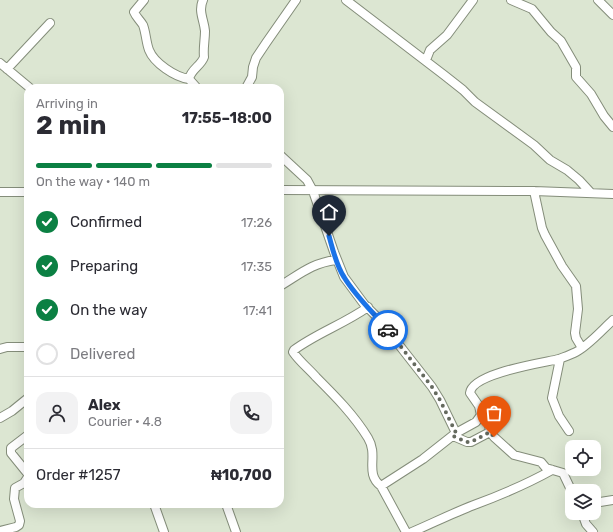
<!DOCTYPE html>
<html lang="en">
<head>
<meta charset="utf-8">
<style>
	body { margin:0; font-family:Rubik,sans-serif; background:#f2f2f3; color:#2b2b33; height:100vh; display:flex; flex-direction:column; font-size:15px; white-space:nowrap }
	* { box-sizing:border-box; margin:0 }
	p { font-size:13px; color:#7c7c81 }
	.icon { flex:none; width:22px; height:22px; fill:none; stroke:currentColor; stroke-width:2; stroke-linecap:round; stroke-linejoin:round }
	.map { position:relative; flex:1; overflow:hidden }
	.details { position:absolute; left:24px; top:84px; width:260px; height:424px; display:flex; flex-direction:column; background:#fff; border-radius:12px; box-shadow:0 4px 16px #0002 }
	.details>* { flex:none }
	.fabs { position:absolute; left:565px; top:440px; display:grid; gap:8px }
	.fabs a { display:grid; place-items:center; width:36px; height:36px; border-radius:8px; background:#fff; box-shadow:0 4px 16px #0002; font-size:20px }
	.pin { position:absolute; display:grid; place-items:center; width:34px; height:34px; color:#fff; margin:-41px -17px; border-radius:50% 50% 50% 0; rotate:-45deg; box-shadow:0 0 4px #0007 }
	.pin .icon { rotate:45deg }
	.courier { position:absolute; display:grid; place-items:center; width:40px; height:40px; margin:-20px; border:3px solid #1a73e8; border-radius:50%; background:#fff; color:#222; box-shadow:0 1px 5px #0007 }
	.head em { font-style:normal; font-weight:700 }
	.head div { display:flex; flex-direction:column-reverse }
	.head { display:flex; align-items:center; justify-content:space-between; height:68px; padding:0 12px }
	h1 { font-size:26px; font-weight:700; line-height:30px }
	.bar { display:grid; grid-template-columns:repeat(4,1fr); gap:6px 4px; align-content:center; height:48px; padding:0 12px }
	.bar i { height:5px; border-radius:3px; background:#e1e1e2 }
	.bar .on { background:#0b8043 }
	.bar p { grid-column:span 4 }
	.line { display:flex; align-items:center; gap:10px; padding:0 12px; border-top:1px solid #e1e1e2 }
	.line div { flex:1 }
	.round { display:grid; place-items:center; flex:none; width:42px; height:42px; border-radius:12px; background:#f2f2f3 }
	ol { padding:0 12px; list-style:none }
	li { display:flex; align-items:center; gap:12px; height:44px }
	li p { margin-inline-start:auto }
	li .icon { padding:4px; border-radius:50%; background:#0b8043; color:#fff; stroke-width:4 }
	li:last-child { color:#7c7c81 }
	li i { width:22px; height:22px; border:2px solid #e1e1e2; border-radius:50% }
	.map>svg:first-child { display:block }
</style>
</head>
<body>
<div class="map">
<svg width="613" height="532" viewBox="0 0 613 532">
	<rect width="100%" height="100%" fill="#dce6d2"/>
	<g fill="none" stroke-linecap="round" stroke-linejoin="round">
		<defs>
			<path id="minor" d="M 144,0 L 134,12 C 136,17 140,20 143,25 C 146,33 146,42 149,50 C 154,63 175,77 189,79
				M 346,0 L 444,75 L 463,90 L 475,102 L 534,145 L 550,160 L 567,170 L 579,180 L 591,193
				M 511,0 L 532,9 L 551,32 L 561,41 L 576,67 L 576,77 L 591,94 L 604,116 L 613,127
				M 598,0 L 613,15
				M 426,60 L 430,50 L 447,35 L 473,0
				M 0,63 L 30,88
				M 7,69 L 50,23
				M 197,88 L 189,79 C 191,69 201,66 204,57 C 203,48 205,40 205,31 C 204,20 198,11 203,0
				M 246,88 L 252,77 L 253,67 L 256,58 L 266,43 L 296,0
				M 280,155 L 307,180 L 313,191 L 334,252 L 344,277 L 364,304 L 378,318 L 432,387 L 440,400 L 456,433 L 476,422 L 481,415 L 479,406 L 470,393 C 472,373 542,363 559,359 C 564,357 570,355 576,352 C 588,346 602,330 613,320
				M 280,190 L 534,191 L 613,194
				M 534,191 L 542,228 L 545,235 L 562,266 L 576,286 L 578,309 L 575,333 L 576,338 L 582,348
				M 0,192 L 28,192
				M 280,286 C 300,274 312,263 336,260
				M 368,307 C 344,324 317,333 294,350 L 293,352 C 299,361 309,369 316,377 C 335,396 354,415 368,438 C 379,456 364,473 381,486 L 406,532
				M 0,349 L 7,347 L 28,347
				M 560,359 L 552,398 L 559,416 L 569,431
				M 481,415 L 489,425 L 490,432 L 494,437 L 514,455 L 541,462 L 546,468 L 563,473 L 572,492
				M 0,418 L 12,411 L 28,398
				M 28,435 L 11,448 L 11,453 L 28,474
				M 453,436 L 467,442 L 471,442 L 490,432
				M 381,486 L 423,459 L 456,433
				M 594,503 L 613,500
				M 154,504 L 164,532
				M 226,504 L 236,532
				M 582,513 L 586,524 L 593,532
				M 0,531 L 16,527 L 19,525 L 20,521 L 14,499 L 15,488 L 24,483 L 28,477
				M 412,532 C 433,523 453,513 474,505 C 501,495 527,484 552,470"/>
		</defs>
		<!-- minor casing -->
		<use href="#minor" stroke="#848d7a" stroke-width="10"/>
		<!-- minor -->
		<use href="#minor" stroke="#fff" stroke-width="8"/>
	</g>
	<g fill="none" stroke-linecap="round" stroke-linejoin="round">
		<!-- done -->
		<path stroke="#656a5f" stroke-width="4" stroke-dasharray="0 7.2" d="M 388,330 L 432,387 L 440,400 L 456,433 L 453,436 L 467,442 L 471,442 L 490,432 L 494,437"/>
		<!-- route -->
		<path stroke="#1a73e8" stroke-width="5" d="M 329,236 C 333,250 336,265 344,277 C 356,297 373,312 388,330"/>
	</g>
</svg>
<div class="fabs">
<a><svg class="icon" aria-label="locate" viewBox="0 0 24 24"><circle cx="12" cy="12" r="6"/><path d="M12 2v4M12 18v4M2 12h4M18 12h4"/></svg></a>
<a><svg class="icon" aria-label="layers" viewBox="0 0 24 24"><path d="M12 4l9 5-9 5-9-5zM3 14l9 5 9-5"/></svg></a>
</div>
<div class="pin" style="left:494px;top:437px;background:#ea580c"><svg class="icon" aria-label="bag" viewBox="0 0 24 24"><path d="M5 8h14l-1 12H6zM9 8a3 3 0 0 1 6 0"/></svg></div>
<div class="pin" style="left:329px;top:236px;background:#1f2937"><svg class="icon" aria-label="home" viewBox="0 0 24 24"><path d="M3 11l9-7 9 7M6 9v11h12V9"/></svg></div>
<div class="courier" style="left:388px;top:330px"><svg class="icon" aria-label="car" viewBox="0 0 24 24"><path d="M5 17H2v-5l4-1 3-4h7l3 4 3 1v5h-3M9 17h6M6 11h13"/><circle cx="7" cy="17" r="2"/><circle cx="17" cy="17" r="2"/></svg></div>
<section class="details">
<div class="head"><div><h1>2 min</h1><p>Arriving in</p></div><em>17:55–18:00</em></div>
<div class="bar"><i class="on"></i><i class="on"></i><i class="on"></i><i></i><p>On the way · 140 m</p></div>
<ol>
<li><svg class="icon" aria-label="check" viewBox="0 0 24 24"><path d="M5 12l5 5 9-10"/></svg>Confirmed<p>17:26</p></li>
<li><svg class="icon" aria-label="check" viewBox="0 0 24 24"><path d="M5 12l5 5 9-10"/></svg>Preparing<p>17:35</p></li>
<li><svg class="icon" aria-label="check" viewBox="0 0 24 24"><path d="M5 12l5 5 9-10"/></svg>On the way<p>17:41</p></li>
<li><i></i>Delivered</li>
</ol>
<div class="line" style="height:72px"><a class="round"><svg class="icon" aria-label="person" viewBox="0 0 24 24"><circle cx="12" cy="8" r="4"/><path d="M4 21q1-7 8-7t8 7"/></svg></a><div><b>Alex</b><p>Courier · 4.8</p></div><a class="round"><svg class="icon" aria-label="phone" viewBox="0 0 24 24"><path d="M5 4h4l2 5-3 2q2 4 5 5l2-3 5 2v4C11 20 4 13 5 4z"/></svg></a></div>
<div class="line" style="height:52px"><div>Order #1257</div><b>₦10,700</b></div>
</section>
</div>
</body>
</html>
